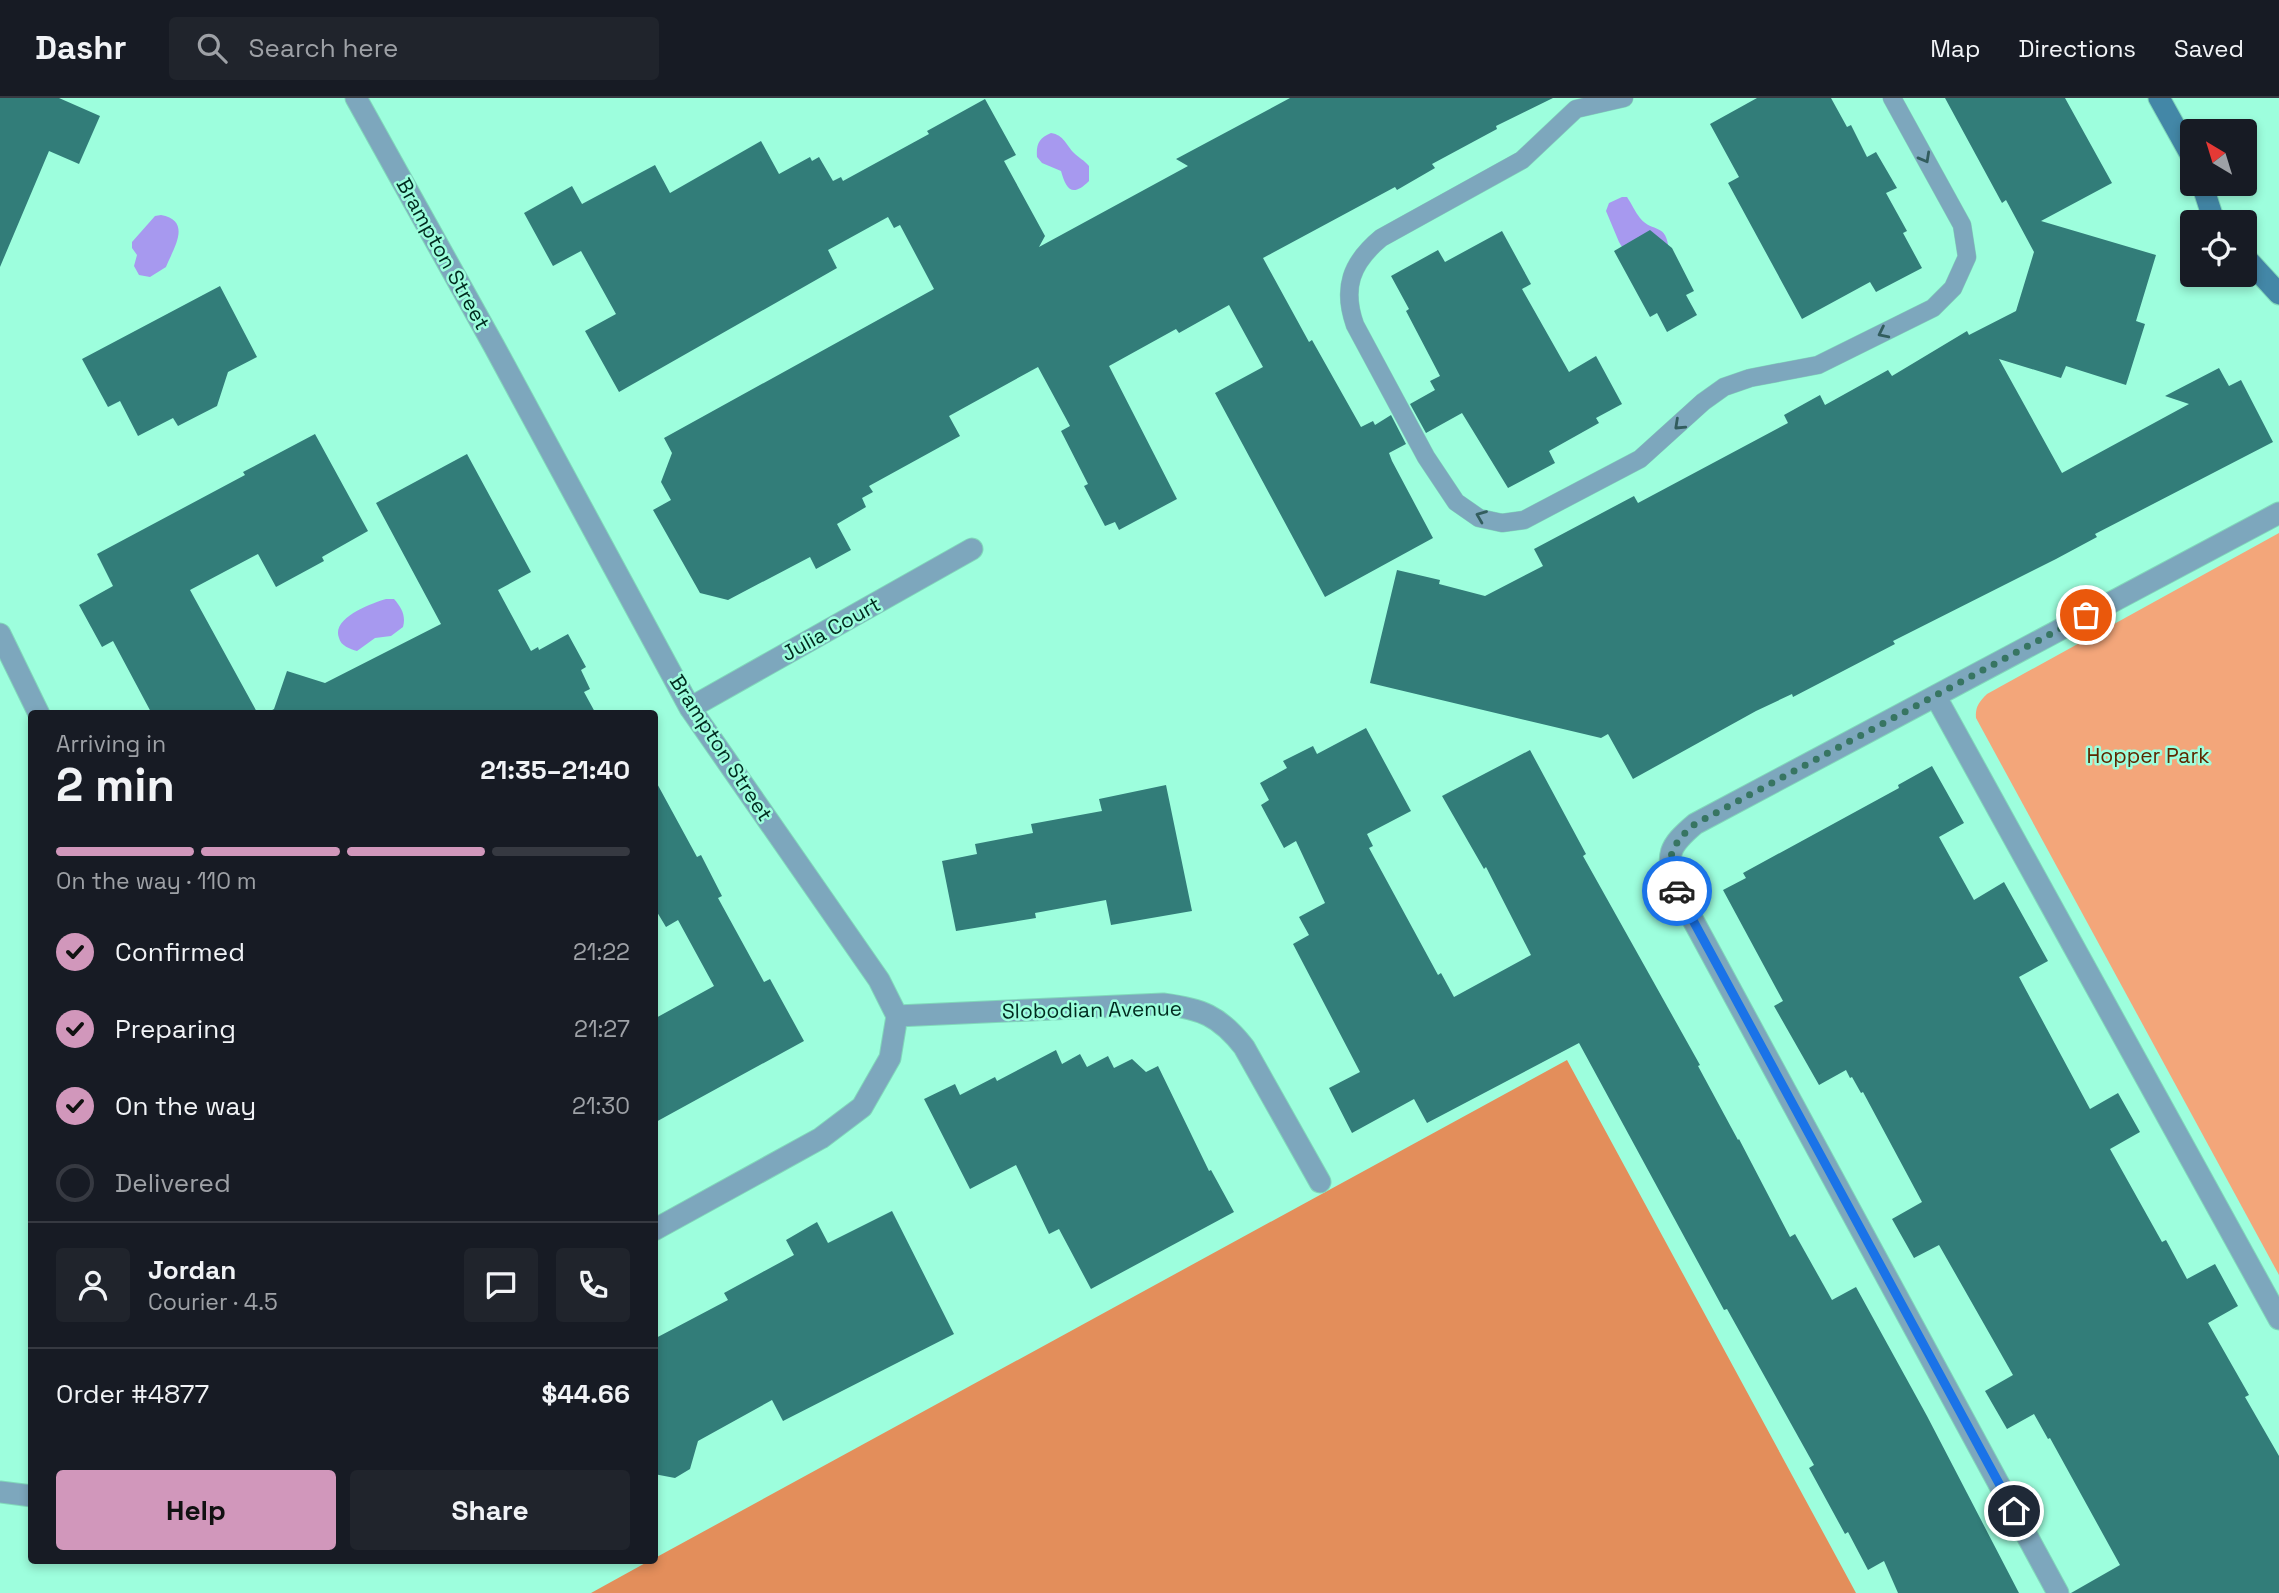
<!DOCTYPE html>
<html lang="en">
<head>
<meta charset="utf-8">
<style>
	body { margin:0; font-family:"Space Grotesk",sans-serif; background:#20242c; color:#f1f3f6; height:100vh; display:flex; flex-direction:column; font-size:26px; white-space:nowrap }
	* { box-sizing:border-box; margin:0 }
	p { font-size:23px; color:#9ea1a6 }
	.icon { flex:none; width:38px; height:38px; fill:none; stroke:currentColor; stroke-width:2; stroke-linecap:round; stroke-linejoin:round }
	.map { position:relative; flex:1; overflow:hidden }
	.panel { position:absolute; left:28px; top:612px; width:630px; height:854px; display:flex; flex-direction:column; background:#171b24; border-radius:7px; box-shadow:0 4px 10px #0003 }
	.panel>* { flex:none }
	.needle { width:46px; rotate:322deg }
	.buttons { position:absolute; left:2180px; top:21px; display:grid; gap:14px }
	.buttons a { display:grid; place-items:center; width:77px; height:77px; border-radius:7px; background:#171b24; box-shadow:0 4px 10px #0003; font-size:35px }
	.pin { position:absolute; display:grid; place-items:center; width:60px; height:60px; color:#fff; margin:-30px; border:4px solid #fff; border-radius:50%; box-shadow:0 2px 7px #0007 }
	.courier { position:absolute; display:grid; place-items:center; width:70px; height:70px; margin:-35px; border:5px solid #1a73e8; border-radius:50%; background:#fff; color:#222; box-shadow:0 2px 9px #0007 }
	.head em { font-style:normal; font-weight:800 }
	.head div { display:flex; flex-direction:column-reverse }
	.head { display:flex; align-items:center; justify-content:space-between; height:119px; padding:0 28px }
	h1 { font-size:46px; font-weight:800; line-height:52px }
	.bar { display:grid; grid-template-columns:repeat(4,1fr); gap:10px 7px; align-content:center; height:84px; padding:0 28px }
	.bar i { height:9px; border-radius:5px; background:#363941 }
	.bar .on { background:#d197bb }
	.bar p { grid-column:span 4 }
	.line { display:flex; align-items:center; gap:18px; padding:0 28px; border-top:2px solid #363941 }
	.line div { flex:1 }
	.round { display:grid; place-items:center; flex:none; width:74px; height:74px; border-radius:7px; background:#20242c }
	ol { padding:0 28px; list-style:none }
	li { display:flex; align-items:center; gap:21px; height:77px }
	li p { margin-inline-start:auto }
	li .icon { padding:7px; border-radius:50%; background:#d197bb; color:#111; stroke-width:4 }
	li:last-child { color:#9ea1a6 }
	li i { width:38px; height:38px; border:4px solid #363941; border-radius:50% }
	.action { display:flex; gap:14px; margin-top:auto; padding:14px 28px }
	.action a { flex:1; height:80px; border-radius:7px; background:#d197bb; color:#111; font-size:28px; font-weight:800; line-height:80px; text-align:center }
	.action a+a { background:#20242c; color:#f1f3f6 }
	header { display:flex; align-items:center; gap:42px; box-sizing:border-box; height:98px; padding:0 35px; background:#171b24; border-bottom:2px solid #363941 }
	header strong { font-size:33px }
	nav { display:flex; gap:38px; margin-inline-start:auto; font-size:24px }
	.search { width:490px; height:63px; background:#20242c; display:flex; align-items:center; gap:18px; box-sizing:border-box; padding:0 24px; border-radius:7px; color:#9ea1a6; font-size:26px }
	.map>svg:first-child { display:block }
</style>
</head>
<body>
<header>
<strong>Dashr</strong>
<div class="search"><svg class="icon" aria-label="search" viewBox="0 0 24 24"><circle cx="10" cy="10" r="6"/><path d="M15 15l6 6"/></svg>Search here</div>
<nav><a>Map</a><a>Directions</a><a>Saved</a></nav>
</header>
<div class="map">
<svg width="2279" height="1495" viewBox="0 0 2279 1495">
	<rect width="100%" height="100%" fill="#9dfedd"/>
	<!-- green -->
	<path fill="#f3a67a" d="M 2279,435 L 2279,1177 L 1976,620 C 1975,609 1979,604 1987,596 Z"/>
	<!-- forest -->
	<path fill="#e38e5b" d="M 1567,962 L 1856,1495 L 591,1495 L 649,1463 L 654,1463 L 655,1460 Z"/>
	<!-- water -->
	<path fill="#a799ef" d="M 1051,35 C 1064,37 1066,47 1074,55 C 1079,60 1084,62 1089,68 L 1089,83 C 1072,100 1066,91 1061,73 L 1042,65 L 1037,59 C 1036,46 1039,40 1051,35 Z
		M 1622,99 L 1627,99 C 1632,106 1635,114 1640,120 C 1653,136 1667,123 1669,154 L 1638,175 L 1619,144 L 1606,113 L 1609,105 Z
		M 161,117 C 193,123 173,151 166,169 L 150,179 L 139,177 L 134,168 L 137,157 L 132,150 L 132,144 L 155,118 Z
		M 386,501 L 394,501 C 402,510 406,518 403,529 L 391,538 L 375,540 L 357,553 C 350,551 341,548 339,540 C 331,520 372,505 386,501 Z"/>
	<!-- building -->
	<path fill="#327d79" d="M 0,0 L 59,0 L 100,18 L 79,66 L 49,53 L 0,169 Z
		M 1290,0 L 1553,0 L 1496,28 L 1497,31 L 1432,66 L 1435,70 L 1397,92 L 1395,89 L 1263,160 L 1309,244 L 1312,242 L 1361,329 L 1373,323 L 1375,327 L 1391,317 L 1406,346 L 1389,355 L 1392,363 L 1433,440 L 1325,499 L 1215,295 L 1263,269 L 1229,207 L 1179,235 L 1176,231 L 1109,268 L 1177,401 L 1119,432 L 1115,424 L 1105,428 L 1084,388 L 1088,386 L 1061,333 L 1070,328 L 1038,269 L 949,318 L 960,338 L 869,388 L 873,394 L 862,400 L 866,409 L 837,426 L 851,452 L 816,471 L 810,459 L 728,502 L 700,495 L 653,412 L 671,402 L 661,384 L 672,355 L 664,340 L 934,191 L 900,127 L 894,130 L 888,119 L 828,152 L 837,170 L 619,294 L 585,233 L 616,216 L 581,153 L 553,168 L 524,115 L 572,88 L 582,106 L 655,67 L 670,95 L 761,43 L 779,76 L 810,59 L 812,63 L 819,59 L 833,83 L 841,79 L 843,83 L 929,36 L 927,33 L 985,1 L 1016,57 L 1004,63 L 1045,138 L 1039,149 L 1188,68 L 1176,61 Z
		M 1757,0 L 1831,0 L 1847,29 L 1851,27 L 1867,59 L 1876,54 L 1897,90 L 1886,95 L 1907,133 L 1903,135 L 1922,170 L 1876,194 L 1870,184 L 1802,221 L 1728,85 L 1739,79 L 1710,26 Z
		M 1945,0 L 2065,0 L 2112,85 L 2041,123 L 2156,157 L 2136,223 L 2145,226 L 2126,287 L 2066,268 L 2061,280 L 1999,261 L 2062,375 L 2189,306 L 2165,298 L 2219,270 L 2229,288 L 2241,282 L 2273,344 L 2095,436 L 2097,439 L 2056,461 L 1893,543 L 1895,546 L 1793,599 L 1792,596 L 1756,613 L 1633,681 L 1608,636 L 1601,640 L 1370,585 L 1397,472 L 1440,482 L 1439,486 L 1485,498 L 1543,468 L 1534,451 L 1634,398 L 1638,405 L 1788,325 L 1784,317 L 1820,297 L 1825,307 L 1888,272 L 1892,278 L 1967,233 L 1969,237 L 2016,213 L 2034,154 L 2006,102 L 2002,105 Z
		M 1650,132 L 1672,150 L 1694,193 L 1686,197 L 1697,217 L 1667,234 L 1657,215 L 1650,219 L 1614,153 Z
		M 1502,133 L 1531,186 L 1522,191 L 1569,274 L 1596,258 L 1622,306 L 1596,320 L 1599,325 L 1549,353 L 1555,365 L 1508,390 L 1462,315 L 1426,335 L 1410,306 L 1435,292 L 1430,283 L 1440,278 L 1406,213 L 1409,211 L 1391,178 L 1438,152 L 1445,164 Z
		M 220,188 L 257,259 L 228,274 L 217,308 L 178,328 L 173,320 L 138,338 L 120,303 L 108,309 L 82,261 Z
		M 315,336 L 368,433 L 322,459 L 324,463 L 276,489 L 258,456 L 190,492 L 258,616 L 152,616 L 113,543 L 102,549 L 79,507 L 113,488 L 97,456 L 245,377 L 243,374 Z
		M 467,356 L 531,474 L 498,492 L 531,553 L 538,549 L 539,552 L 568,536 L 586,569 L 581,572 L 590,591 L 584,594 L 596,616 L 265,616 L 274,611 L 287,573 L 325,585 L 441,526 L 376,405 Z
		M 1366,630 L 1411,713 L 1367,736 L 1373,748 L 1369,750 L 1438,877 L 1441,875 L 1454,899 L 1531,857 L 1486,769 L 1484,771 L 1442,698 L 1530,652 L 1586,756 L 1583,758 L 1700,967 L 1698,968 L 1738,1042 L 1739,1041 L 1790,1139 L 1795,1136 L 1832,1202 L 1856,1189 L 1927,1318 L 2019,1495 L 1898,1495 L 1884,1463 L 1868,1472 L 1848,1434 L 1845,1436 L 1809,1370 L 1814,1367 L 1727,1211 L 1724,1212 L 1579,945 L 1427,1025 L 1414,1001 L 1352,1035 L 1329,990 L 1360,974 L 1293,846 L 1309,837 L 1299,819 L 1325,805 L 1296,743 L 1284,750 L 1261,707 L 1269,702 L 1260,685 L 1287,670 L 1283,663 L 1313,648 L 1317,656 Z
		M 1932,668 L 1964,725 L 1939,739 L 1974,802 L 2004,784 L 2048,863 L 2019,879 L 2090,1011 L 2118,995 L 2140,1034 L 2110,1051 L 2162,1144 L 2166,1142 L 2187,1181 L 2215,1166 L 2238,1208 L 2208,1225 L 2249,1297 L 2245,1299 L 2279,1358 L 2279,1495 L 2071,1495 L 2120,1467 L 2050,1340 L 2048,1341 L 2034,1316 L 2007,1331 L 1985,1293 L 2013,1277 L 1939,1147 L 1914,1160 L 1892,1121 L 1922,1104 L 1863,994 L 1861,995 L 1852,979 L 1850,980 L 1846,972 L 1819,987 L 1774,908 L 1783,903 L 1723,792 L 1746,780 L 1743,775 L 1899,690 L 1898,687 Z
		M 654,680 L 697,759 L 701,757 L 722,798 L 718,800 L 764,884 L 770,881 L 804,943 L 654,1025 L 654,921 L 714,888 L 678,822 L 666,829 L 654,809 Z
		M 1166,687 L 1192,813 L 1111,827 L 1106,802 L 1035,815 L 1036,820 L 956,833 L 942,763 L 977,756 L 975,746 L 1033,735 L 1031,726 L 1102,713 L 1099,701 Z
		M 1056,952 L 1062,966 L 1080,956 L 1087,969 L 1108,958 L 1114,970 L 1132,961 L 1146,974 L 1158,968 L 1209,1073 L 1211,1072 L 1234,1114 L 1091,1191 L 1059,1131 L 1049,1136 L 1016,1067 L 970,1091 L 924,1001 L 955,986 L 960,997 L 995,979 L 997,983 Z
		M 892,1113 L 954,1236 L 783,1323 L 772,1302 L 698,1343 L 690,1371 L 675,1380 L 654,1376 L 654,1241 L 728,1202 L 724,1195 L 794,1157 L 786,1142 L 817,1124 L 828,1145 Z"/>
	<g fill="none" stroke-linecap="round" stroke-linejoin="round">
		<defs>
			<path id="lane" d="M 1624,0 L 1576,11 L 1522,62 L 1381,140 C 1351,165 1342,190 1355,227 L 1426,359 L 1456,404 L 1479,420 L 1502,425 L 1524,422 L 1640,361 L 1703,304 L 1724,289 L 1750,280 L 1818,267 L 1933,210 L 1953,190 L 1967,159 L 1962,127 L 1892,0"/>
			<path id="street" d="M 356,0 L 494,248 L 690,610 L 879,882 L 897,918 L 890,960 L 862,1009 L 821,1040 L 654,1132
				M 0,536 L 39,616
				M 1936,599 L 2279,1221
				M 690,610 L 972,451
				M 897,918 L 1163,906 C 1201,911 1219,917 1244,949 L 1320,1084
				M 0,1394 L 32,1398
				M 2058,1495 L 1675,789 C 1666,756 1668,749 1695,726 L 2279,415"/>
			<path id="secondary" d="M 2159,0 L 2193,61
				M 2202,86 L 2212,117 L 2218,124
				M 2245,159 L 2279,196"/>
		</defs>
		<!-- lane casing -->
		<use href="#lane" stroke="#81d8bb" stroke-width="19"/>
		<!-- street casing -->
		<use href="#street" stroke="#81d8bb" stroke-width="23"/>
		<!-- secondary casing -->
		<use href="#secondary" stroke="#81d8bb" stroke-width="23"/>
		<!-- lane -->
		<use href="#lane" stroke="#7da7bd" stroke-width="18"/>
		<!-- street -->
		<use href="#street" stroke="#7da7bd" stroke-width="21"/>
		<!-- secondary -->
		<use href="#secondary" stroke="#4387a7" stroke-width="21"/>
	</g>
	<!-- one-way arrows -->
	<defs><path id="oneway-chevron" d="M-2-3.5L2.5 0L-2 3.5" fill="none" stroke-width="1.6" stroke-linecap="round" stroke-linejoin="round" transform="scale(1.75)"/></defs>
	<g stroke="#325d5e">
		<use href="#oneway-chevron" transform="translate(1925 60) rotate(61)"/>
		<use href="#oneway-chevron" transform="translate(1883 235) rotate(154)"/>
		<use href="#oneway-chevron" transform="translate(1679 327) rotate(137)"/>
		<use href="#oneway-chevron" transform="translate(1481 418) rotate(-158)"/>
	</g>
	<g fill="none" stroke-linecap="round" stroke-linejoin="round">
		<!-- done -->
		<path stroke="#377562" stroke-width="7" stroke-dasharray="0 12.6" d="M 1677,793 C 1663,763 1671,746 1695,726 L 2086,517"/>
		<!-- route -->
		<path stroke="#1a73e8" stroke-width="9" d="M 1677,793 L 2014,1413"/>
	</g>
	<g text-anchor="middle" stroke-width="5" stroke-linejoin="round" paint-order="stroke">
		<!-- street labels -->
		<g font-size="21" fill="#002b1f" stroke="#9dfedd">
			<text transform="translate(443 156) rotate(61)" y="7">Brampton Street</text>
			<text transform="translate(831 531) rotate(-29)" y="7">Julia Court</text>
			<text transform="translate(721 650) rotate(57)" y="7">Brampton Street</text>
			<text transform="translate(1092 912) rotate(-1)" y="7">Slobodian Avenue</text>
		</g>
		<!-- park labels -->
		<g font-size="21" fill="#5d2700" stroke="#9dfedd">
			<text x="2148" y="665">Hopper Park</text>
		</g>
	</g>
</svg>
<div class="buttons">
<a><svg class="needle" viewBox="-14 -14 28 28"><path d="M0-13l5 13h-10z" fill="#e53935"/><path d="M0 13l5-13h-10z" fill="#9ea1a6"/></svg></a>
<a><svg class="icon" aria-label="locate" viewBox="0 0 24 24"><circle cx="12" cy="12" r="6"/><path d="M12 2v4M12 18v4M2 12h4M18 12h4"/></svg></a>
</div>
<div class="pin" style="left:2086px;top:517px;background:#ea580c"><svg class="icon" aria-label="bag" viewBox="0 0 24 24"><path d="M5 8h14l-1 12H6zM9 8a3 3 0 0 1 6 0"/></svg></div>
<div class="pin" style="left:2014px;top:1413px;background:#1f2937"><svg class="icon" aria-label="home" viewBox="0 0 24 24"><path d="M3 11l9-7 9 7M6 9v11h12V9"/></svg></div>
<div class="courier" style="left:1677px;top:793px"><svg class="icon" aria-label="car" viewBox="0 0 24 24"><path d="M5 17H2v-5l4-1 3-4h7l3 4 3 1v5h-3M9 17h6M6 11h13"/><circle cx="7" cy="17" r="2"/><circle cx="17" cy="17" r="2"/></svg></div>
<section class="panel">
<div class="head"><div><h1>2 min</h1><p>Arriving in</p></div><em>21:35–21:40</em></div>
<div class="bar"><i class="on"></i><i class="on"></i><i class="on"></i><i></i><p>On the way · 110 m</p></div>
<ol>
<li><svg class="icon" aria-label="check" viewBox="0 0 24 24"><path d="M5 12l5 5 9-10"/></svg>Confirmed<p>21:22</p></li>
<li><svg class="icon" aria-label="check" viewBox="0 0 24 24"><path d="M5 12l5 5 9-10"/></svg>Preparing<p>21:27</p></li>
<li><svg class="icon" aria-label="check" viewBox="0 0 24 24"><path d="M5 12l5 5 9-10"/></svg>On the way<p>21:30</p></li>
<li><i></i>Delivered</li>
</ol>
<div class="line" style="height:126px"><a class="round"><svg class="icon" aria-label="person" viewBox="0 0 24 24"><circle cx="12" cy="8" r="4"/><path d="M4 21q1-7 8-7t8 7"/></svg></a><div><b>Jordan</b><p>Courier · 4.5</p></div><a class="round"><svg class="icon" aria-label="chat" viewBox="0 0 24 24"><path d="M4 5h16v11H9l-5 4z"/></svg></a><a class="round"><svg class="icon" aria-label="phone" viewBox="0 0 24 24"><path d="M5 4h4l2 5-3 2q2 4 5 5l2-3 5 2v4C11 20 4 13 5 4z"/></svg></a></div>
<div class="line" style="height:91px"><div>Order #4877</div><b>$44.66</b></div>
<div class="action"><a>Help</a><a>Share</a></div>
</section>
</div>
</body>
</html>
